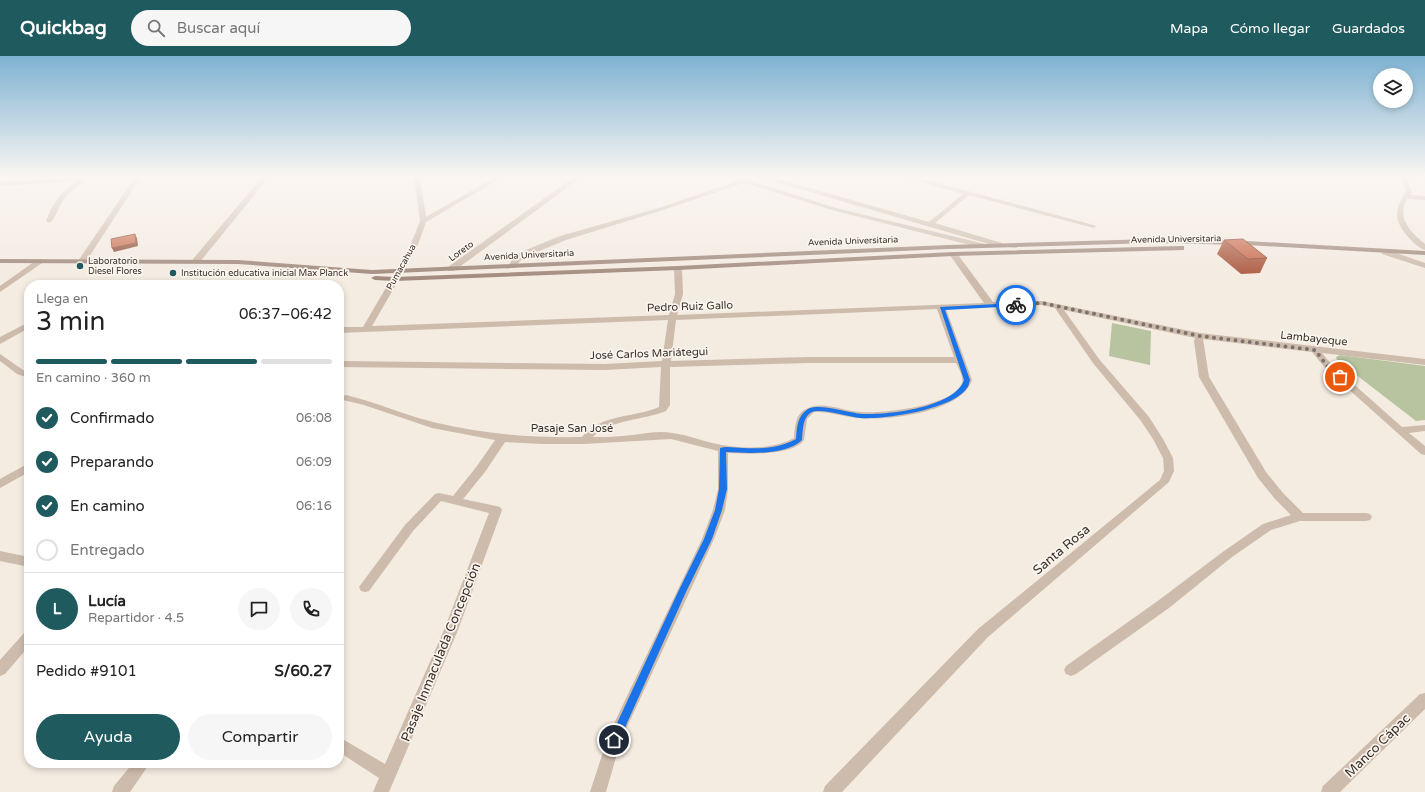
<!DOCTYPE html>
<html lang="es">
<head>
<meta charset="utf-8">
<style>
	body { margin:0; font-family:"Varela Round",sans-serif; background:#f6f6f6; color:#222; height:100vh; display:flex; flex-direction:column; font-size:15px; white-space:nowrap }
	* { box-sizing:border-box; margin:0 }
	p { font-size:13px; color:#767676 }
	.icon { flex:none; width:22px; height:22px; fill:none; stroke:currentColor; stroke-width:2; stroke-linecap:round; stroke-linejoin:round }
	.map { position:relative; flex:1; overflow:hidden }
	.panel { position:absolute; left:24px; top:224px; width:320px; height:488px; display:flex; flex-direction:column; background:#fff; border-radius:16px; box-shadow:0 2px 6px #0003 }
	.panel>* { flex:none }
	.controls { position:absolute; left:1373px; top:12px; display:grid; gap:8px }
	.controls a { display:grid; place-items:center; width:40px; height:40px; border-radius:50%; background:#fff; box-shadow:0 2px 6px #0003; font-size:20px }
	.pin { position:absolute; display:grid; place-items:center; width:34px; height:34px; color:#fff; margin:-17px; border:2px solid #fff; border-radius:50%; box-shadow:0 1px 4px #0007 }
	.courier { position:absolute; display:grid; place-items:center; width:40px; height:40px; margin:-20px; border:3px solid #1a73e8; border-radius:50%; background:#fff; color:#222; box-shadow:0 1px 5px #0007 }
	.overview em { font-style:normal; font-weight:600 }
	.overview div { display:flex; flex-direction:column-reverse }
	.overview { display:flex; align-items:center; justify-content:space-between; height:68px; padding:0 12px }
	h1 { font-size:26px; font-weight:600; line-height:30px }
	.bar { display:grid; grid-template-columns:repeat(4,1fr); gap:6px 4px; align-content:center; height:48px; padding:0 12px }
	.bar i { height:5px; border-radius:3px; background:#e0e0e0 }
	.bar .selected { background:#1f5a5e }
	.bar p { grid-column:span 4 }
	.line { display:flex; align-items:center; gap:10px; padding:0 12px; border-top:1px solid #e0e0e0 }
	.line div { flex:1 }
	.round { display:grid; place-items:center; flex:none; width:42px; height:42px; border-radius:21px; background:#f6f6f6 }
	ol { padding:0 12px; list-style:none }
	li { display:flex; align-items:center; gap:12px; height:44px }
	li p { margin-inline-start:auto }
	li .icon { padding:4px; border-radius:50%; background:#1f5a5e; color:#fff; stroke-width:4 }
	li:last-child { color:#767676 }
	li i { width:22px; height:22px; border:2px solid #e0e0e0; border-radius:50% }
	.action { display:flex; gap:8px; margin-top:auto; padding:8px 12px }
	.action a { flex:1; height:46px; border-radius:24px; background:#1f5a5e; color:#fff; font-size:16px; font-weight:600; line-height:46px; text-align:center }
	.action a+a { background:#f6f6f6; color:#222 }
	header { display:flex; align-items:center; gap:24px; box-sizing:border-box; height:56px; padding:0 20px; background:#1f5a5e; color:#fff }
	header strong { font-size:19px }
	nav { display:flex; gap:22px; margin-inline-start:auto; font-size:14px }
	.search { width:280px; height:36px; background:#f6f6f6; display:flex; align-items:center; gap:10px; box-sizing:border-box; padding:0 14px; border-radius:22px; color:#767676; font-size:15px }
	.map>svg:first-child { display:block }
</style>
</head>
<body>
<header>
<strong>Quickbag</strong>
<div class="search"><svg class="icon" aria-label="search" viewBox="0 0 24 24"><circle cx="10" cy="10" r="6"/><path d="M15 15l6 6"/></svg>Buscar aquí</div>
<nav><a>Mapa</a><a>Cómo llegar</a><a>Guardados</a></nav>
</header>
<div class="map">
<svg width="1425" height="736" viewBox="0 0 1425 736">
	<rect width="100%" height="100%" fill="#f4ebe1"/>
	<!-- green -->
	<path fill="#b8c4a0" d="M 1112,267 L 1151,275 L 1150,309 L 1109,300 Z
		M 1340,299 L 1425,310 L 1425,364 L 1416,365 L 1337,304 L 1336,301 Z"/>
	<g fill="none" stroke-linecap="round" stroke-linejoin="round">
		<!-- street -->
		<path fill="#cdbbac" fill-rule="evenodd" d="M 80,121 L 86,121 L 88,123 C 79,129 69,136 62,146 C 58,152 55,164 49,167 L 46,165 C 52,149 61,134 77,125 L 0,130 L 0,126 Z
			M 135,121 L 141,121 L 85,207 L 79,207 L 78,205 Z
			M 262,121 L 269,121 L 199,207 L 193,207 L 193,203 Z
			M 414,121 L 420,121 L 426,161 L 495,121 L 503,121 L 426,166 L 416,194 L 372,270 L 669,259 L 675,238 L 674,212 L 678,210 L 682,212 L 683,238 L 677,259 L 984,247 L 949,198 L 953,196 L 956,196 L 993,246 L 1042,245 L 1200,277 L 1425,303 L 1425,309 L 1322,297 L 1332,309 L 1402,371 L 1425,369 L 1425,375 L 1409,377 L 1425,390 L 1425,399 L 1421,398 L 1326,313 L 1312,296 L 1203,283 L 1209,321 L 1266,416 L 1283,437 L 1303,457 L 1366,457 L 1370,458 L 1372,461 L 1370,464 L 1366,465 L 1300,465 L 1271,474 L 1232,501 L 1169,552 L 1076,618 L 1071,620 L 1066,618 L 1064,614 L 1066,610 L 1159,544 L 1224,495 L 1263,468 L 1291,459 L 1275,443 L 1258,422 L 1199,321 L 1194,285 L 1195,282 L 1064,254 L 1099,303 L 1149,361 L 1163,383 L 1173,402 L 1174,415 L 1169,426 L 988,581 L 842,736 L 823,736 L 825,730 L 978,573 L 1160,424 L 1164,415 L 1163,402 L 1153,383 L 1141,365 L 1093,307 L 1055,252 L 1042,249 L 946,253 L 972,324 C 962,356 888,365 859,362 C 844,361 829,355 814,356 L 807,363 L 804,384 C 793,400 746,398 728,397 L 728,433 L 725,454 L 714,483 L 621,684 L 606,736 L 590,736 L 609,678 L 702,483 L 713,454 L 718,433 L 718,395 L 671,383 L 584,388 L 542,388 L 505,386 L 485,416 L 463,443 L 496,450 L 500,451 L 502,454 L 458,574 L 389,736 L 373,736 L 379,722 L 339,696 L 339,681 L 385,708 L 444,574 L 489,457 L 441,445 L 413,475 L 369,535 L 365,536 L 361,535 L 359,531 L 405,469 L 435,438 L 439,437 L 453,440 L 477,410 L 495,384 L 432,372 L 364,349 L 343,344 L 341,342 L 343,340 L 346,339 C 376,346 404,359 433,366 C 482,378 531,382 582,381 C 600,358 634,362 659,351 L 661,311 L 605,314 L 339,311 L 339,305 L 605,308 L 662,305 L 668,264 L 339,277 L 339,271 L 363,271 L 408,194 L 415,178 L 420,165 ZM 937,253 L 954,301 L 809,301 L 671,305 L 676,264 ZM 809,307 L 956,307 C 959,313 965,323 961,330 C 949,350 882,358 860,356 C 843,355 822,344 806,353 C 795,358 795,372 794,382 C 774,393 745,393 722,389 C 705,386 689,379 672,377 C 656,374 639,379 623,380 C 613,381 603,381 593,381 C 607,364 645,364 666,355 L 670,349 L 670,311 Z
			M 574,121 L 582,121 L 454,215 L 448,215 L 448,211 Z
			M 727,121 L 738,121 L 836,152 L 985,188 L 986,190 L 982,192 L 832,154 L 744,127 L 663,154 L 566,184 L 527,200 L 520,205 L 515,212 L 509,212 L 508,210 L 514,201 L 521,196 L 560,180 L 659,152 L 737,125 Z
			M 759,121 L 771,121 L 929,166 L 963,138 L 904,121 L 916,121 L 1097,170 L 1094,172 L 969,139 L 935,167 L 1002,187 L 1002,191 L 999,191 Z
			M 1401,121 L 1407,121 L 1412,136 L 1410,139 L 1425,140 L 1425,144 L 1407,143 C 1396,162 1411,177 1425,188 L 1425,194 C 1419,192 1414,187 1410,183 C 1394,166 1393,155 1406,136 Z
			M 1382,194 L 1388,194 L 1425,207 L 1425,212 L 1382,198 Z
			M 38,203 L 41,203 L 45,205 L 0,236 L 0,230 Z
			M 29,266 L 29,272 L 0,288 L 0,281 Z
			M 0,298 L 23,314 L 29,316 L 29,322 L 17,318 L 0,305 Z
			M 29,407 L 29,416 L 0,432 L 0,423 Z
			M 0,495 L 29,501 L 29,511 L 0,505 Z
			M 29,575 L 29,590 L 5,618 L 0,620 L 0,604 L 24,577 Z
			M 1425,637 L 1425,653 L 1340,736 L 1321,736 L 1323,730 L 1420,638 Z
			M 133,707 L 150,707 L 130,736 L 112,736 L 114,730 Z"/>
		<!-- secondary -->
		<path fill="#a18a7d" fill-rule="evenodd" d="M 1152,183 L 1247,185 L 1425,195 L 1425,199 L 1247,189 L 1152,187 L 948,193 L 372,218 L 238,208 L 0,207 L 0,203 L 238,204 L 372,214 L 948,189 Z
			M 1181,190 L 1184,190 L 1184,194 L 953,200 L 678,214 L 395,225 L 375,224 L 371,222 L 375,220 L 395,221 L 678,210 L 953,196 Z"/>
	</g>
	<!-- wall -->
	<path fill="#ac5a40" d="M 1224,184 L 1267,202 L 1260,217 L 1241,218 L 1217,198 Z"/>
	<!-- shaded-wall -->
	<path fill="#8c4a34" d="M 135,178 L 137,182 L 138,190 L 114,196 L 112,192 Z"/>
	<!-- building -->
	<path fill="#c8694b" stroke="#8c4a34" d="M 135,178 L 136,187 L 112,192 L 111,183 Z
		M 1243,183 L 1267,202 L 1248,203 L 1224,184 Z"/>
	<!-- sky -->
	<linearGradient id="sky" x2="0" y2="1"><stop stop-color="#7eb2d2"/><stop offset="0.54" stop-color="#faf6f2"/><stop offset="1" stop-color="#faf6f2" stop-opacity="0"/></linearGradient>
	<rect width="1425" height="224" fill="url(#sky)"/>
	<!-- route -->
	<path fill="#1a73e8" d="M 1016,247 L 1018,247 L 1018,250 L 945,254 L 970,324 C 969,326 969,330 967,332 C 954,353 884,364 860,362 C 849,361 822,352 812,356 C 802,361 803,375 802,384 C 786,400 747,397 726,396 L 727,433 L 722,454 L 712,483 L 686,536 L 618,687 L 614,688 L 611,687 L 610,684 L 611,680 L 678,536 L 704,483 L 715,454 L 719,433 L 720,392 C 727,390 735,392 743,392 C 761,393 780,392 796,383 C 797,371 797,360 808,353 C 819,347 849,357 862,358 C 888,359 954,352 964,324 L 940,251 Z"/>
	<g fill="none" stroke-linecap="round" stroke-linejoin="round">
		<!-- done -->
		<path stroke="#7c716b" stroke-width="4" stroke-dasharray="0 7.2" d="M 1016,249 L 1042,247 L 1200,280 L 1315,294 L 1328,311 L 1340,321"/>
	</g>
	<!-- markers -->
	<g fill="#1f5a5e" stroke="#fbf5ee" stroke-width="1.5">
		<circle cx="80" cy="210" r="4"/>
		<circle cx="173" cy="217" r="4"/>
	</g>
	<g text-anchor="middle" stroke-width="3.5" stroke-linejoin="round" paint-order="stroke">
		<!-- far-street labels -->
		<g font-size="9" fill="#3b302b" stroke="#fbf5ee">
			<text transform="translate(1176 183) rotate(-1)" y="3">Avenida Universitaria</text>
			<text transform="translate(853 185) rotate(-2)" y="3">Avenida Universitaria</text>
			<text transform="translate(461 195) rotate(-36)" y="3">Loreto</text>
			<text transform="translate(529 199) rotate(-3)" y="3">Avenida Universitaria</text>
			<text transform="translate(401 211) rotate(-61)" y="3">Pumacahua</text>
		</g>
		<!-- far-poi labels -->
		<g font-size="9" fill="#3b302b" stroke="#fbf5ee" text-anchor="start">
			<text x="88" y="208">Laboratorio<tspan x="88" dy="10">Diesel Flores</tspan></text>
			<text x="181" y="220">Institución educativa inicial Max Planck</text>
		</g>
		<!-- street labels -->
		<g font-size="11" fill="#3b302b" stroke="#fbf5ee">
			<text transform="translate(690 250) rotate(-2)" y="4">Pedro Ruiz Gallo</text>
			<text transform="translate(1314 282) rotate(6)" y="4">Lambayeque</text>
			<text transform="translate(649 297) rotate(-2)" y="4">José Carlos Mariátegui</text>
			<text x="572" y="376">Pasaje San José</text>
		</g>
		<!-- near-street labels -->
		<g font-size="13" fill="#3b302b" stroke="#fbf5ee">
			<text transform="translate(1061 493) rotate(-40)" y="5">Santa Rosa</text>
			<text transform="translate(440 596) rotate(-68)" y="5">Pasaje Inmaculada Concepción</text>
			<text transform="translate(1377 689) rotate(-44)" y="5">Manco Cápac</text>
		</g>
	</g>
</svg>
<div class="controls">
<a><svg class="icon" aria-label="layers" viewBox="0 0 24 24"><path d="M12 4l9 5-9 5-9-5zM3 14l9 5 9-5"/></svg></a>
</div>
<div class="pin" style="left:1340px;top:321px;background:#ea580c"><svg class="icon" aria-label="bag" viewBox="0 0 24 24"><path d="M5 8h14l-1 12H6zM9 8a3 3 0 0 1 6 0"/></svg></div>
<div class="pin" style="left:614px;top:684px;background:#1f2937"><svg class="icon" aria-label="home" viewBox="0 0 24 24"><path d="M3 11l9-7 9 7M6 9v11h12V9"/></svg></div>
<div class="courier" style="left:1016px;top:249px"><svg class="icon" aria-label="bike" viewBox="0 0 24 24"><circle cx="6" cy="16" r="4"/><circle cx="18" cy="16" r="4"/><path d="M6 16l4-8h5l3 8M10 8l3 8H6M13 5h3"/></svg></div>
<section class="panel">
<div class="overview"><div><h1>3 min</h1><p>Llega en</p></div><em>06:37–06:42</em></div>
<div class="bar"><i class="selected"></i><i class="selected"></i><i class="selected"></i><i></i><p>En camino · 360 m</p></div>
<ol>
<li><svg class="icon" aria-label="check" viewBox="0 0 24 24"><path d="M5 12l5 5 9-10"/></svg>Confirmado<p>06:08</p></li>
<li><svg class="icon" aria-label="check" viewBox="0 0 24 24"><path d="M5 12l5 5 9-10"/></svg>Preparando<p>06:09</p></li>
<li><svg class="icon" aria-label="check" viewBox="0 0 24 24"><path d="M5 12l5 5 9-10"/></svg>En camino<p>06:16</p></li>
<li><i></i>Entregado</li>
</ol>
<div class="line" style="height:72px"><b class="round" style="background:#1f5a5e;color:#fff">L</b><div><b>Lucía</b><p>Repartidor · 4.5</p></div><a class="round"><svg class="icon" aria-label="chat" viewBox="0 0 24 24"><path d="M4 5h16v11H9l-5 4z"/></svg></a><a class="round"><svg class="icon" aria-label="phone" viewBox="0 0 24 24"><path d="M5 4h4l2 5-3 2q2 4 5 5l2-3 5 2v4C11 20 4 13 5 4z"/></svg></a></div>
<div class="line" style="height:52px"><div>Pedido #9101</div><b>S/60.27</b></div>
<div class="action"><a>Ayuda</a><a>Compartir</a></div>
</section>
</div>
</body>
</html>
